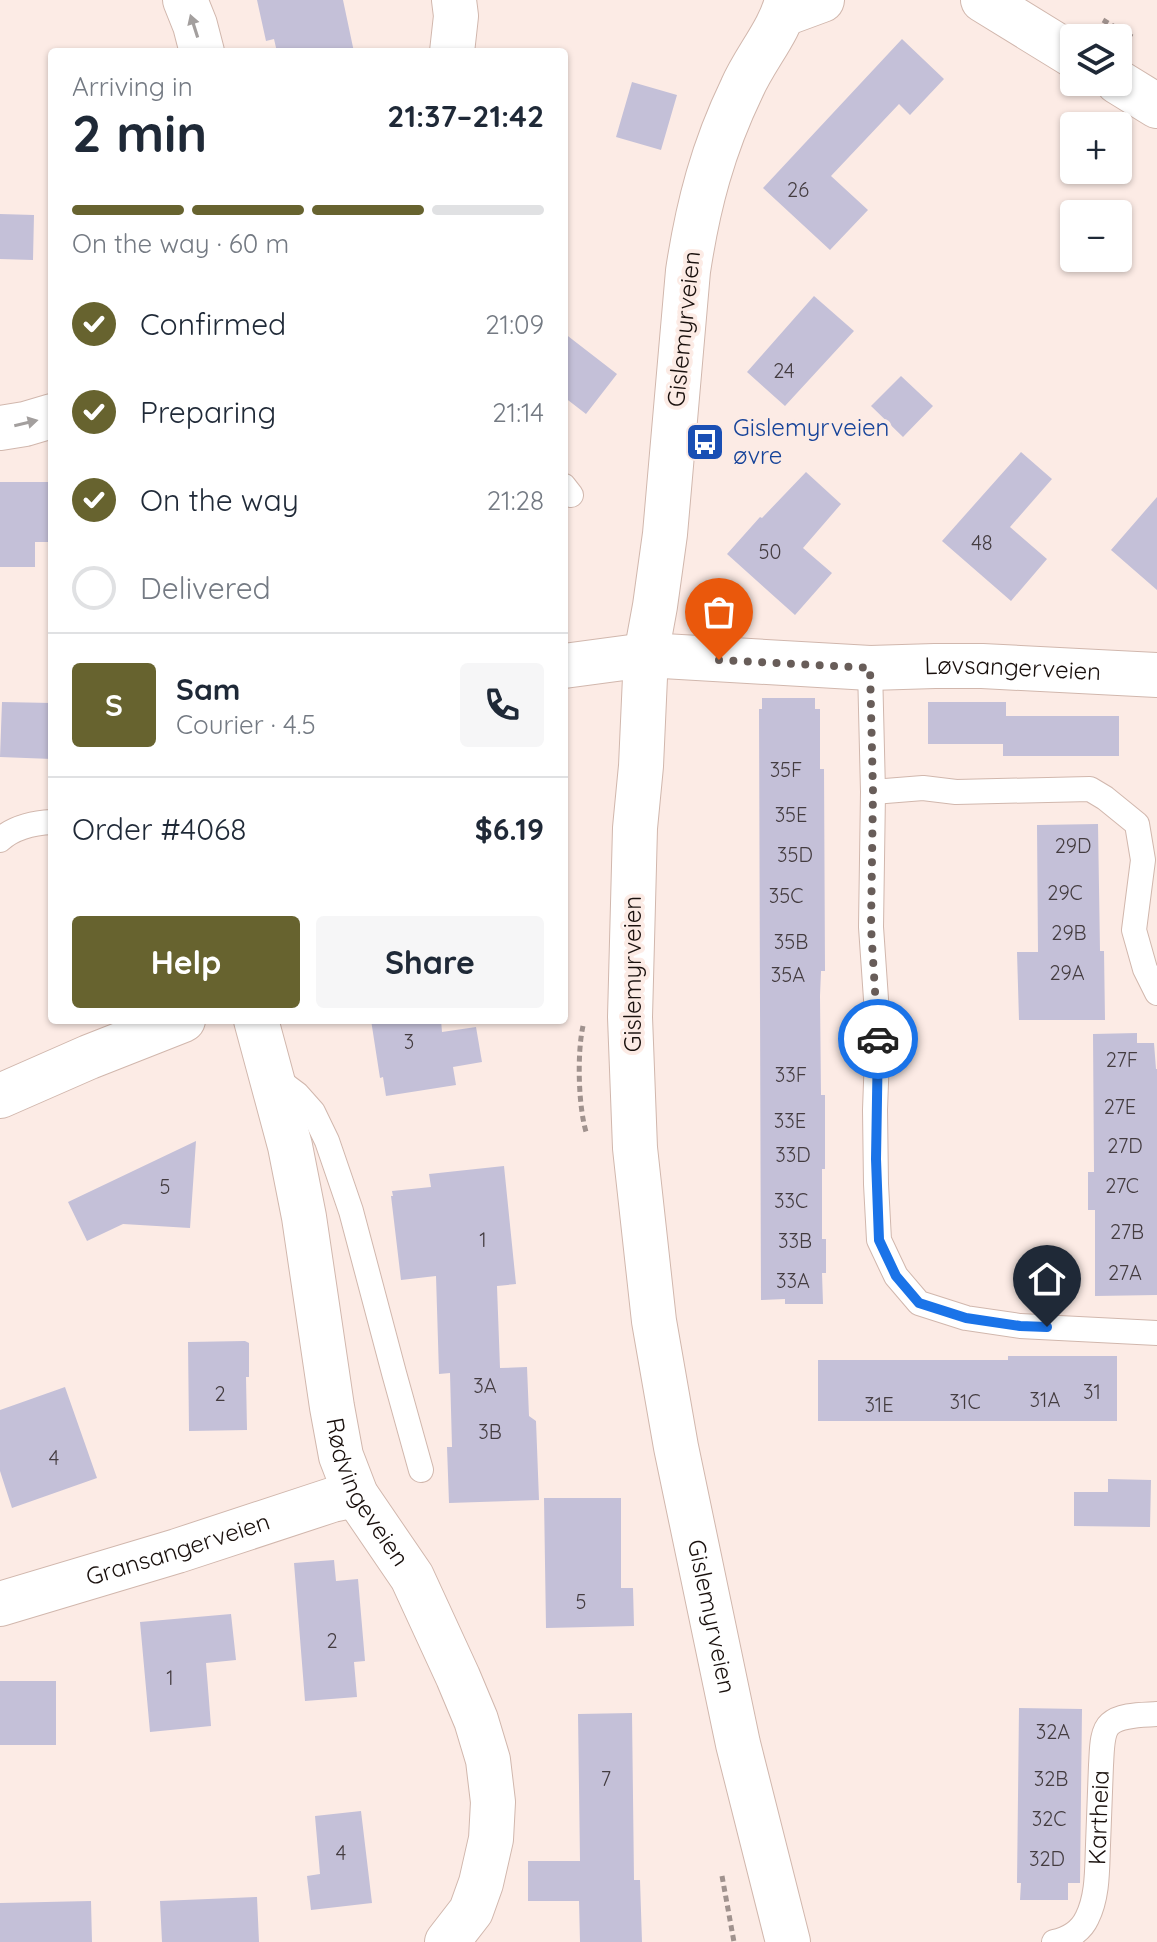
<!DOCTYPE html>
<html lang="en">
<head>
<meta charset="utf-8">
<style>
	body { margin:0; font-family:Quicksand,sans-serif; background:#f6f6f7; color:#1f2937; height:100vh; display:flex; flex-direction:column; font-size:30px; white-space:nowrap }
	* { box-sizing:border-box; margin:0 }
	p { font-size:26px; color:#747a83 }
	.icon { flex:none; width:44px; height:44px; fill:none; stroke:currentColor; stroke-width:2; stroke-linecap:round; stroke-linejoin:round }
	.map { position:relative; flex:1; overflow:hidden }
	.side { position:absolute; left:48px; top:48px; width:520px; height:976px; display:flex; flex-direction:column; background:#fff; border-radius:8px; box-shadow:0 2px 6px #0004 }
	.side>* { flex:none }
	.fabs { position:absolute; left:1060px; top:24px; display:grid; gap:16px }
	.fabs a { display:grid; place-items:center; width:72px; height:72px; border-radius:8px; background:#fff; box-shadow:0 2px 6px #0004; font-size:40px }
	.pin { position:absolute; display:grid; place-items:center; width:68px; height:68px; color:#fff; margin:-82px -34px; border-radius:50% 50% 50% 0; rotate:-45deg; box-shadow:0 0 8px #0007 }
	.pin .icon { rotate:45deg }
	.courier { position:absolute; display:grid; place-items:center; width:80px; height:80px; margin:-40px; border:6px solid #1a73e8; border-radius:50%; background:#fff; color:#222; box-shadow:0 2px 10px #0007 }
	.headline em { font-style:normal; font-weight:800 }
	.headline div { display:flex; flex-direction:column-reverse }
	.headline { display:flex; align-items:center; justify-content:space-between; height:136px; padding:0 24px }
	h1 { font-size:52px; font-weight:800; line-height:60px }
	.bar { display:grid; grid-template-columns:repeat(4,1fr); gap:12px 8px; align-content:center; height:96px; padding:0 24px }
	.bar i { height:10px; border-radius:6px; background:#e0e1e3 }
	.bar .active { background:#67632f }
	.bar p { grid-column:span 4 }
	.line { display:flex; align-items:center; gap:20px; padding:0 24px; border-top:2px solid #e0e1e3 }
	.line div { flex:1 }
	.round { display:grid; place-items:center; flex:none; width:84px; height:84px; border-radius:8px; background:#f6f6f7 }
	ol { padding:0 24px; list-style:none }
	li { display:flex; align-items:center; gap:24px; height:88px }
	li p { margin-inline-start:auto }
	li .icon { padding:8px; border-radius:50%; background:#67632f; color:#fff; stroke-width:4 }
	li:last-child { color:#747a83 }
	li i { width:44px; height:44px; border:4px solid #e0e1e3; border-radius:50% }
	.cta { display:flex; gap:16px; margin-top:auto; padding:16px 24px }
	.cta a { flex:1; height:92px; border-radius:8px; background:#67632f; color:#fff; font-size:32px; font-weight:800; line-height:92px; text-align:center }
	.cta a+a { background:#f6f6f7; color:#1f2937 }
	.map>svg:first-child { display:block }
</style>
</head>
<body>
<div class="map">
<svg width="1157" height="1942" viewBox="0 0 1157 1942">
	<rect width="100%" height="100%" fill="#fcebe5"/>
	<!-- building -->
	<path fill="#c4c0d8" d="M 257,0 L 343,0 L 354,52 L 277,52 L 274,39 L 266,41 Z
		M 902,39 L 944,79 L 910,115 L 899,104 L 831,176 L 868,210 L 830,250 L 763,188 Z
		M 632,82 L 677,95 L 661,150 L 616,137 Z
		M 0,214 L 34,215 L 33,260 L 0,259 Z
		M 814,296 L 854,331 L 785,406 L 747,372 Z
		M 564,333 L 617,374 L 586,414 L 564,397 Z
		M 901,376 L 933,406 L 903,437 L 871,406 Z
		M 1021,452 L 1052,479 L 1010,527 L 1047,559 L 1011,601 L 942,541 Z
		M 806,472 L 841,504 L 803,548 L 832,573 L 795,615 L 727,554 L 760,517 L 762,518 Z
		M 0,482 L 52,482 L 52,542 L 35,542 L 35,567 L 0,567 Z
		M 1157,497 L 1157,590 L 1111,550 Z
		M 762,698 L 815,698 L 815,709 L 820,709 L 820,769 L 824,769 L 825,971 L 821,971 L 820,996 L 821,1095 L 825,1095 L 825,1169 L 822,1169 L 822,1239 L 826,1239 L 826,1273 L 822,1273 L 823,1304 L 785,1304 L 785,1299 L 761,1300 L 759,709 L 762,709 Z
		M 2,702 L 52,703 L 52,759 L 0,757 Z
		M 928,702 L 1006,702 L 1006,716 L 1119,716 L 1119,756 L 1003,756 L 1003,744 L 928,744 Z
		M 1098,824 L 1100,951 L 1104,951 L 1105,1020 L 1019,1020 L 1017,952 L 1038,952 L 1037,825 Z
		M 371,1020 L 441,1020 L 442,1032 L 476,1027 L 482,1062 L 453,1067 L 456,1085 L 386,1096 L 383,1077 L 380,1078 Z
		M 1137,1033 L 1137,1043 L 1154,1043 L 1156,1069 L 1157,1069 L 1157,1295 L 1095,1296 L 1095,1210 L 1088,1210 L 1088,1172 L 1094,1172 L 1093,1034 Z
		M 196,1141 L 190,1228 L 123,1224 L 87,1241 L 68,1202 Z
		M 504,1166 L 516,1284 L 497,1286 L 500,1368 L 527,1367 L 529,1416 L 536,1421 L 539,1500 L 449,1503 L 447,1447 L 452,1447 L 450,1373 L 439,1374 L 436,1276 L 401,1280 L 391,1196 L 393,1196 L 392,1191 L 431,1187 L 429,1174 Z
		M 245,1341 L 249,1343 L 249,1377 L 246,1377 L 247,1430 L 189,1431 L 188,1342 Z
		M 1008,1356 L 1117,1356 L 1117,1421 L 818,1421 L 818,1360 L 1008,1360 Z
		M 65,1387 L 97,1478 L 12,1508 L 0,1471 L 0,1410 Z
		M 1108,1479 L 1151,1480 L 1150,1527 L 1074,1526 L 1074,1492 L 1108,1492 Z
		M 544,1498 L 621,1498 L 621,1588 L 633,1588 L 634,1626 L 546,1628 Z
		M 334,1560 L 336,1581 L 358,1579 L 365,1661 L 354,1662 L 357,1697 L 305,1701 L 294,1563 Z
		M 231,1614 L 236,1660 L 206,1663 L 211,1726 L 150,1732 L 140,1622 Z
		M 0,1681 L 56,1681 L 56,1745 L 0,1745 Z
		M 1019,1708 L 1082,1709 L 1080,1883 L 1068,1883 L 1068,1900 L 1020,1900 L 1021,1883 L 1017,1883 Z
		M 632,1713 L 634,1880 L 640,1880 L 642,1942 L 580,1942 L 579,1901 L 528,1901 L 528,1861 L 580,1861 L 578,1714 Z
		M 361,1811 L 372,1903 L 311,1910 L 307,1876 L 320,1874 L 315,1816 Z
		M 257,1897 L 259,1942 L 162,1942 L 160,1901 Z
		M 91,1901 L 92,1942 L 0,1942 L 0,1903 Z"/>
	<g fill="none" stroke-linecap="round" stroke-linejoin="round">
		<defs>
			<g id="lane">
				<path d="M 564,486 L 571,495"/>
				<path d="M 870,668 L 873,792 L 871,927 L 878,1028 L 875,1110 L 876,1184 L 879,1240 L 896,1276 L 919,1303 L 966,1318 L 1020,1326 L 1157,1333"/>
				<path d="M 873,792 L 923,788 L 956,792 L 1090,789 L 1105,798 L 1137,824 L 1143,860 L 1134,930 L 1145,969 L 1157,993"/>
				<path d="M 0,840 C 14,827 33,823 52,822"/>
				<path d="M 273,1076 L 297,1094 L 313,1112 L 327,1141 L 351,1211 L 394,1373 L 421,1470"/>
				<path id="s1" d="M 1054,1942 C 1068,1939 1081,1931 1087,1918 C 1098,1896 1097,1869 1098,1845 C 1099,1818 1100,1791 1101,1765 C 1102,1753 1101,1732 1110,1724 C 1121,1714 1143,1715 1157,1714"/>
			</g>
			<g id="street">
				<path d="M 185,0 L 195,25 L 202,52"/>
				<path d="M 452,52 L 456,16 L 454,0"/>
				<path d="M 0,428 L 25,424 L 52,416"/>
				<path id="s2" d="M 564,666 L 646,655 L 870,668 L 935,666 L 982,666 L 1157,675"/>
				<path id="s3" d="M 256,1020 L 290,1146 L 304,1217 L 332,1407 L 341,1456 L 356,1495 L 412,1577 L 458,1677 L 476,1720 L 488,1760 L 493,1802 L 491,1839 L 481,1883 L 471,1911 L 447,1942"/>
				<path d="M 0,1096 L 89,1057 L 183,1020"/>
				<path id="s4" d="M 0,1604 L 177,1551 L 332,1500 L 356,1495"/>
			</g>
			<g id="secondary">
				<path id="s5" d="M 787,0 C 780,31 755,58 742,88 C 713,148 698,205 688,271 L 665,534 L 655,606 L 646,655 L 641,766 L 635,828 L 630,1017 L 635,1148 L 654,1321 L 676,1447 L 738,1744 L 788,1942"/>
				<path d="M 983,0 L 1074,56"/>
				<path d="M 784,14 L 822,0"/>
				<path d="M 1118,82 L 1157,106"/>
			</g>
		</defs>
		<!-- lane casing -->
		<use href="#lane" stroke="#d1b7ad" stroke-width="26"/>
		<!-- street casing -->
		<use href="#street" stroke="#d1b7ad" stroke-width="46"/>
		<!-- secondary casing -->
		<use href="#secondary" stroke="#d1b7ad" stroke-width="46"/>
		<!-- path -->
		<path stroke="#a0928e" stroke-width="5" stroke-dasharray="6 4" stroke-linecap="butt" d="M 1103,20 L 1132,37
			M 583,1026 C 577,1053 578,1108 587,1135
			M 722,1876 L 734,1942"/>
		<!-- lane -->
		<use href="#lane" stroke="#fff" stroke-width="24"/>
		<!-- street -->
		<use href="#street" stroke="#fff" stroke-width="44"/>
		<!-- secondary -->
		<use href="#secondary" stroke="#fff" stroke-width="44"/>
	</g>
	<!-- one-way arrows -->
	<defs><path id="oneway-solid" d="M-6-.8H1V-3.2L6.5 0L1 3.2V.8H-6Z" transform="scale(2)"/></defs>
	<g fill="#a39f9e">
		<use href="#oneway-solid" transform="translate(194 26) rotate(-108)"/>
		<use href="#oneway-solid" transform="translate(26 423) rotate(-13)"/>
	</g>
	<g fill="none" stroke-linecap="round" stroke-linejoin="round">
		<!-- done -->
		<path stroke="#685d59" stroke-width="8" stroke-dasharray="0 14.4" d="M 719,660 L 870,668 L 873,792 L 871,927 L 878,1039"/>
		<!-- route -->
		<path stroke="#1a73e8" stroke-width="10" d="M 878,1039 L 876,1159 L 879,1240 L 896,1276 L 919,1303 L 966,1318 L 1020,1326 L 1047,1327"/>
	</g>
	<!-- icons -->
	<defs>
		<symbol id="bus-square" viewBox="-11 -11 22 22"><rect x="-9" y="-9" width="18" height="18" rx="4" fill="#1a4fb4" stroke="#fcebe5"/><path d="M-5-6H5V4H4V6H2V4H-2V6H-4V4H-5ZM-3.5-4V0h7V-4ZM-3.5 1.2v1.5H-2V1.2ZM2 1.2v1.5H3.5V1.2Z" fill="#fff"/></symbol>
	</defs>
	<g fill-rule="evenodd">
		<use href="#bus-square" x="683" y="420" width="44" height="44"/>
	</g>
	<g text-anchor="middle" stroke-width="8" stroke-linejoin="round" paint-order="stroke">
		<!-- number labels -->
		<g font-size="20" fill="#443c40">
			<text x="798" y="197">26</text>
			<text x="784" y="378">24</text>
			<text x="982" y="550">48</text>
			<text x="770" y="559">50</text>
			<text x="786" y="777">35F</text>
			<text x="791" y="822">35E</text>
			<text x="1073" y="853">29D</text>
			<text x="795" y="862">35D</text>
			<text x="1065" y="900">29C</text>
			<text x="786" y="903">35C</text>
			<text x="1069" y="940">29B</text>
			<text x="791" y="949">35B</text>
			<text x="1067" y="980">29A</text>
			<text x="788" y="982">35A</text>
			<text x="409" y="1049">3</text>
			<text x="1122" y="1067">27F</text>
			<text x="791" y="1082">33F</text>
			<text x="1120" y="1114">27E</text>
			<text x="790" y="1128">33E</text>
			<text x="1125" y="1153">27D</text>
			<text x="793" y="1162">33D</text>
			<text x="1122" y="1193">27C</text>
			<text x="165" y="1194">5</text>
			<text x="791" y="1208">33C</text>
			<text x="1127" y="1239">27B</text>
			<text x="483" y="1247">1</text>
			<text x="795" y="1248">33B</text>
			<text x="1125" y="1280">27A</text>
			<text x="793" y="1288">33A</text>
			<text x="485" y="1393">3A</text>
			<text x="1092" y="1399">31</text>
			<text x="220" y="1401">2</text>
			<text x="1045" y="1407">31A</text>
			<text x="965" y="1409">31C</text>
			<text x="879" y="1412">31E</text>
			<text x="490" y="1439">3B</text>
			<text x="54" y="1465">4</text>
			<text x="581" y="1609">5</text>
			<text x="332" y="1648">2</text>
			<text x="170" y="1685">1</text>
			<text x="1053" y="1739">32A</text>
			<text x="606" y="1786">7</text>
			<text x="1051" y="1786">32B</text>
			<text x="1049" y="1826">32C</text>
			<text x="341" y="1860">4</text>
			<text x="1047" y="1866">32D</text>
		</g>
		<!-- street labels -->
		<g font-size="24" fill="#19100d" stroke="#fcebe5">
			<text transform="translate(684 329) rotate(-84)" y="8">Gislemyrveien</text>
			<text dy="8" stroke="none"><textPath href="#s2" startOffset="450">Løvsangerveien</textPath></text>
			<text transform="translate(633 974) rotate(-90)" y="8">Gislemyrveien</text>
			<text dy="8" stroke="none"><textPath href="#s3" startOffset="488">Rødvingeveien</textPath></text>
			<text dy="8" stroke="none"><textPath href="#s4" startOffset="186">Gransangerveien</textPath></text>
			<text dy="8" stroke="none"><textPath href="#s5" startOffset="1646">Gislemyrveien</textPath></text>
			<text dy="8" stroke="none"><textPath href="#s1" startOffset="144">Kartheia</textPath></text>
		</g>
		<!-- transit labels -->
		<g font-size="24" fill="#164399" stroke="#fcebe5" text-anchor="start">
			<text x="733" y="436">Gislemyrveien<tspan x="733" dy="28">øvre</tspan></text>
		</g>
	</g>
</svg>
<div class="fabs">
<a><svg class="icon" aria-label="layers" viewBox="0 0 24 24"><path d="M12 4l9 5-9 5-9-5zM3 14l9 5 9-5"/></svg></a>
<a>+</a>
<a>−</a>
</div>
<div class="pin" style="left:719px;top:660px;background:#ea580c"><svg class="icon" aria-label="bag" viewBox="0 0 24 24"><path d="M5 8h14l-1 12H6zM9 8a3 3 0 0 1 6 0"/></svg></div>
<div class="pin" style="left:1047px;top:1327px;background:#1f2937"><svg class="icon" aria-label="home" viewBox="0 0 24 24"><path d="M3 11l9-7 9 7M6 9v11h12V9"/></svg></div>
<div class="courier" style="left:878px;top:1039px"><svg class="icon" aria-label="car" viewBox="0 0 24 24"><path d="M5 17H2v-5l4-1 3-4h7l3 4 3 1v5h-3M9 17h6M6 11h13"/><circle cx="7" cy="17" r="2"/><circle cx="17" cy="17" r="2"/></svg></div>
<section class="side">
<div class="headline"><div><h1>2 min</h1><p>Arriving in</p></div><em>21:37–21:42</em></div>
<div class="bar"><i class="active"></i><i class="active"></i><i class="active"></i><i></i><p>On the way · 60 m</p></div>
<ol>
<li><svg class="icon" aria-label="check" viewBox="0 0 24 24"><path d="M5 12l5 5 9-10"/></svg>Confirmed<p>21:09</p></li>
<li><svg class="icon" aria-label="check" viewBox="0 0 24 24"><path d="M5 12l5 5 9-10"/></svg>Preparing<p>21:14</p></li>
<li><svg class="icon" aria-label="check" viewBox="0 0 24 24"><path d="M5 12l5 5 9-10"/></svg>On the way<p>21:28</p></li>
<li><i></i>Delivered</li>
</ol>
<div class="line" style="height:144px"><b class="round" style="background:#67632f;color:#fff">S</b><div><b>Sam</b><p>Courier · 4.5</p></div><a class="round"><svg class="icon" aria-label="phone" viewBox="0 0 24 24"><path d="M5 4h4l2 5-3 2q2 4 5 5l2-3 5 2v4C11 20 4 13 5 4z"/></svg></a></div>
<div class="line" style="height:104px"><div>Order #4068</div><b>$6.19</b></div>
<div class="cta"><a>Help</a><a>Share</a></div>
</section>
</div>
</body>
</html>
